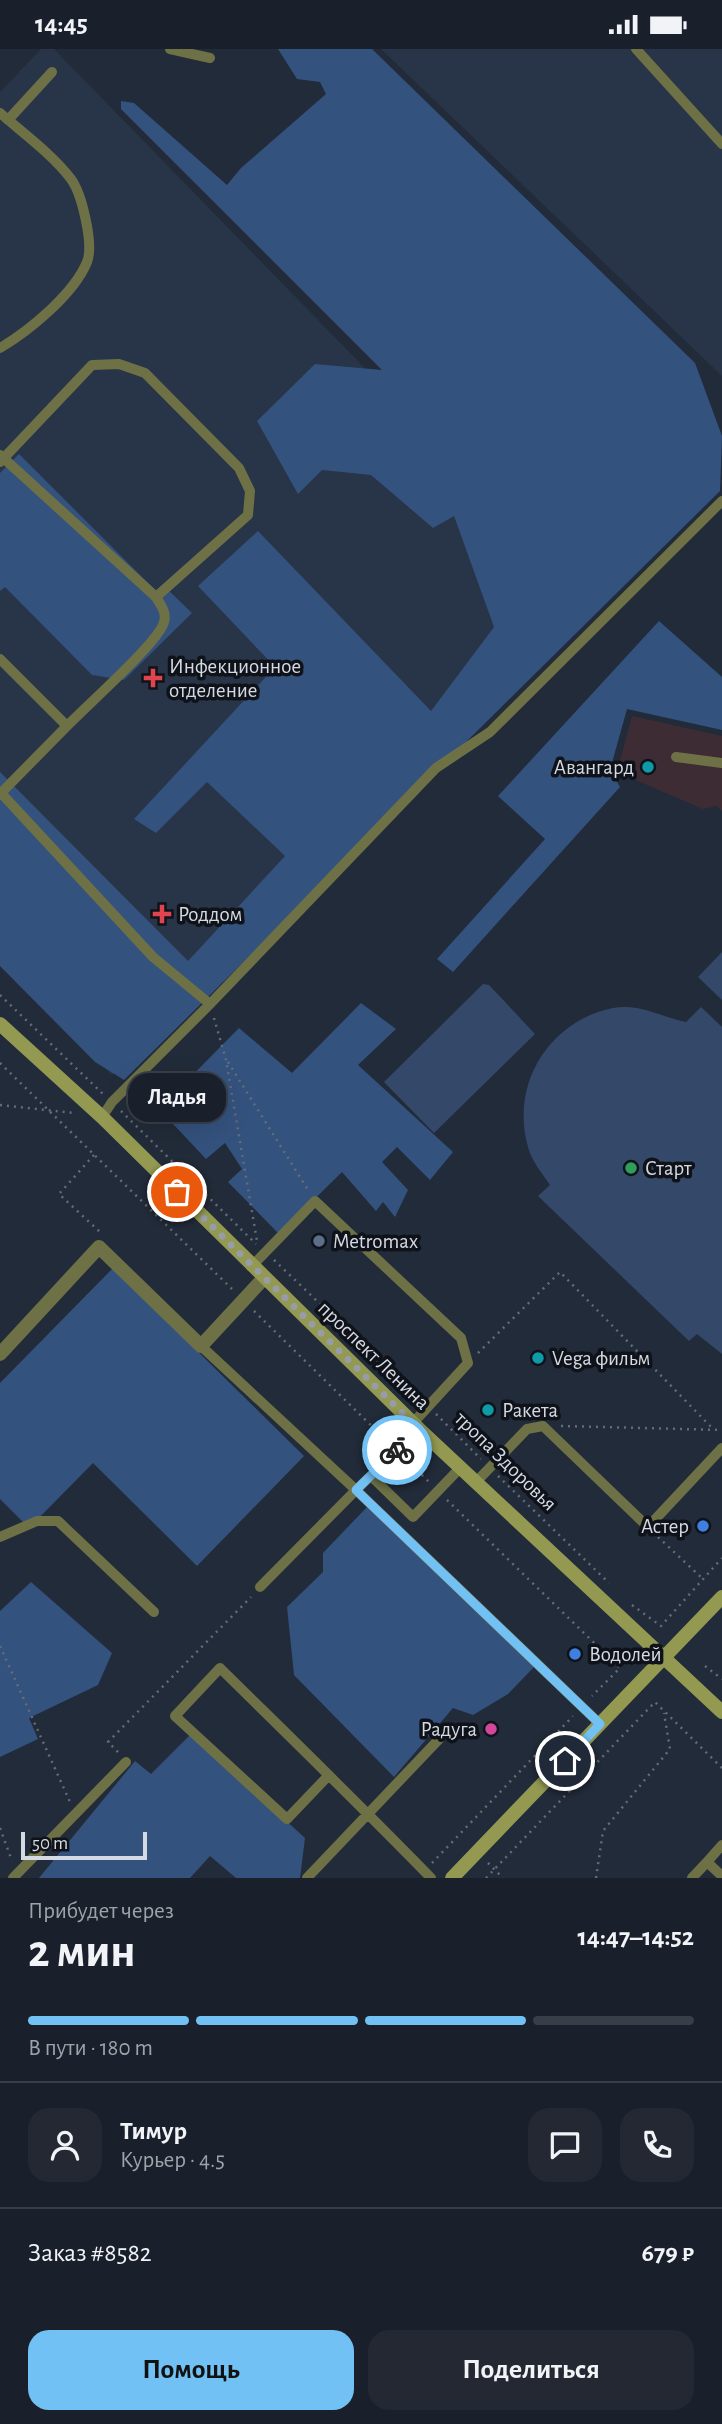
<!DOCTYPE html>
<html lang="ru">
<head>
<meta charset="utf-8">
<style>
	body { margin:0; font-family:"Alegreya Sans",sans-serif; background:#232833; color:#f1f3f6; height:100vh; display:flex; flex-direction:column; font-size:26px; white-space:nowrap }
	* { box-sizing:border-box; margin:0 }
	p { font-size:23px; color:#9fa3a9 }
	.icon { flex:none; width:38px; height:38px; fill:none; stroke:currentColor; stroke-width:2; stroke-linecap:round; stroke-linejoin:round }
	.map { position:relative; height:1829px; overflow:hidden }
	.drawer { display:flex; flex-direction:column; background:#1a202b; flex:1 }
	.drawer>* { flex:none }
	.scale { position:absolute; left:21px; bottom:18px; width:126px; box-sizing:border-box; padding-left:7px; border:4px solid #d4dae4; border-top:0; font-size:19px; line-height:24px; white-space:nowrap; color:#d4dae4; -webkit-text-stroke:5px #0f1319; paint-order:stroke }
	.pin { position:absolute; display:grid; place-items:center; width:60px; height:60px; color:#fff; margin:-30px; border:4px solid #fff; border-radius:50%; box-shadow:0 2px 7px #0007 }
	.courier { position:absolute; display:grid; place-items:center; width:70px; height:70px; margin:-35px; border:5px solid #72c1f5; border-radius:50%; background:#fff; color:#222; box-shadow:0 2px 9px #0007 }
	.bubble { position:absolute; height:49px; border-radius:21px; background:#1a202b; box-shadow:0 7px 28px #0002,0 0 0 2px #383e47; font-size:23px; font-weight:700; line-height:49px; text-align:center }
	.overview em { font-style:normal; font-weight:700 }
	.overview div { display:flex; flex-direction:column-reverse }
	.overview { display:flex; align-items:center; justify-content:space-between; height:119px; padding:0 28px }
	h1 { font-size:46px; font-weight:700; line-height:52px }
	.bar { display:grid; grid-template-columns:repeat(4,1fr); gap:10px 7px; align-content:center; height:84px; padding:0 28px }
	.bar i { height:9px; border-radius:5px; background:#383e47 }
	.bar .active { background:#72c1f5 }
	.bar p { grid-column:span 4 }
	.line { display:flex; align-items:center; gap:18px; padding:0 28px; border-top:2px solid #383e47 }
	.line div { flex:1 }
	.round { display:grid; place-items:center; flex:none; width:74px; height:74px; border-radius:21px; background:#232833 }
	.cta { display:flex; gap:14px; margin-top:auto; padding:14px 28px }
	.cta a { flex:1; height:80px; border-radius:21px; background:#72c1f5; color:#111; font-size:28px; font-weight:700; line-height:80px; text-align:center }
	.cta a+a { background:#232833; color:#f1f3f6 }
	.status { display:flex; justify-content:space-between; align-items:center; height:49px; padding:0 35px; background:#1a202b; direction:ltr }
	.status svg { height:19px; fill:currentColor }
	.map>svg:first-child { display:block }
</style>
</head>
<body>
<div class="status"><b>14:45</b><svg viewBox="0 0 49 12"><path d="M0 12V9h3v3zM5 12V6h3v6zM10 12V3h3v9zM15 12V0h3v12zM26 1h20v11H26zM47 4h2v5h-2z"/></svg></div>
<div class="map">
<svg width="722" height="1829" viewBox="0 0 722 1829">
	<rect width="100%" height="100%" fill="#222b39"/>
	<!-- industrial -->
	<path fill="#3e2c34" d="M 632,667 L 722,687 L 722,762 L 717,757 L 703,760 L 617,723 Z"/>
	<!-- built -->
	<path fill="#283447" d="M 41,0 L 54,0 L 581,541 L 112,1026 L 0,916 L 0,43 Z
		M 381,0 L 722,0 L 722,327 Z"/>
	<!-- green -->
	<path fill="#344969" d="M 722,903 L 722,951 L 698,928 Z
		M 483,935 L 489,936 L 535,985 L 434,1084 L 384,1033 Z
		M 701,958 L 722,978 L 722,1305 L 697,1285 L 689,1292 L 538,1147 L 550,1136 C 542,1124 531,1111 528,1098 C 510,1035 549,972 613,959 C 640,954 661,968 686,973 Z"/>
	<!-- forest -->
	<path fill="#34527e" d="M 278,0 L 372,0 L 695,314 L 722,387 L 720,442 L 124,1031 L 95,1013 L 0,917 L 0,723 L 188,912 L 285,807 L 207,733 L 156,784 L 134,770 L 275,618 L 198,537 L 258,482 L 431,662 L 494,578 L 454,467 L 433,479 L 371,426 L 322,421 L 298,445 L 257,372 L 315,315 L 382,321 L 121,60 L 121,52 L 134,54 L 227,136 L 241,119 L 326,45 L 320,33 L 297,30 Z
		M 19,405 L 156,542 L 163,536 L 192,564 L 124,631 L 92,626 L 5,538 L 0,542 L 0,424 Z
		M 659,572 L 722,628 L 722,681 L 627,660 L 610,721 L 620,738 L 453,923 L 437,910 L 545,790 L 498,747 Z
		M 361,954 L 396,980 L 358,1016 L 453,1103 L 430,1131 L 397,1098 L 382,1113 L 408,1141 L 395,1168 L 383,1153 L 376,1162 L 342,1123 L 279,1185 L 228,1133 L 242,1120 L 225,1094 L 206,1110 L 159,1060 L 239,979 L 292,1024 Z
		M 113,1219 L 304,1407 L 197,1517 L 93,1414 L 29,1479 L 0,1450 L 0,1334 Z
		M 368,1457 L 534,1618 L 508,1645 L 473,1666 L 453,1659 L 394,1728 L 294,1626 L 287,1558 L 323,1523 L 323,1504 Z
		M 31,1533 L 112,1604 L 98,1636 L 29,1669 L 38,1690 L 0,1708 L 0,1562 Z
		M 191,1685 L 305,1789 L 300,1829 L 236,1829 L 210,1807 L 190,1829 L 39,1829 L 135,1712 L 151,1725 Z"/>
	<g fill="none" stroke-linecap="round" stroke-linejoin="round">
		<!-- path -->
		<path stroke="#646c78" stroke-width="2.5" stroke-dasharray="2 5" stroke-linecap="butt" d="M 0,946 L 104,1046
			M 214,969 L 226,1011 L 257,1192
			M 228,1013 L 308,1141
			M 0,1014 L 232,1240
			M 0,1056 L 75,1064
			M 121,1062 L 256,1195
			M 94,1106 L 59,1145 L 100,1183
			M 274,1211 L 419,1349
			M 254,1262 L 387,1392
			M 478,1304 L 560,1223 L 714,1381
			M 436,1365 L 481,1410
			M 561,1377 L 722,1381
			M 407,1411 L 430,1434
			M 498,1427 L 609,1534
			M 447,1451 L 620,1619 L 592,1647
			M 658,1488 L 703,1530
			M 632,1556 L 661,1577 L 722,1509
			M 0,1597 L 70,1753
			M 705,1617 L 722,1630
			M 118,1703 L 108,1693 L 251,1548
			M 0,1779 L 12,1812
			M 432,1814 L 573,1667
			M 488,1814 L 503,1829
			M 486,1829 L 655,1653 L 722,1719
			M 596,1829 L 603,1782 L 670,1700 L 664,1664"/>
		<!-- lane -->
		<path stroke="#6d7145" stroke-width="10" d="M 170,0 L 210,9
			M 636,0 L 722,95
			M 0,64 C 23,84 53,106 71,130 C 82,145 94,196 87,213 C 74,245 29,282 0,299
			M 8,71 L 52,23
			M 0,406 L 156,548 C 160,555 167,563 164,573 C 160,592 85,658 67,677
			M 0,413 L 92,316 L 119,315 L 145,324 L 239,419 L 250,442 L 248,466 L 156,548
			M 0,610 L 67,677 L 1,744
			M 676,708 L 722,714
			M 0,743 L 153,908 L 210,955
			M 102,1068 L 112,1053 L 210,955 L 436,719 L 490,683 L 722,452
			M 251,1218 L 315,1152 L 461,1289 L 468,1314 L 413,1374
			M 201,1297 L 356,1441 L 419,1380
			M 371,1427 L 413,1468 L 461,1418
			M 476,1433 L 527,1380 L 543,1377 L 648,1478 L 722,1399
			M 0,1488 L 37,1472 L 58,1472 L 154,1563
			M 260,1538 L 356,1441 L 600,1675
			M 329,1726 L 287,1770 L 175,1667 L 220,1619 C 291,1689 362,1758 431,1829
			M 722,1796 L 707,1813 L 722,1827
			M 13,1829 L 126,1713
			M 307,1829 L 442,1687
			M 692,1829 L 707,1813"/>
		<!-- street -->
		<path stroke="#6d7145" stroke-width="14" d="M 0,1305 L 99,1198 L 201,1297 L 264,1229"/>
		<!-- secondary -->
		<path stroke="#939950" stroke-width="14" d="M 0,975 L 102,1068 L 419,1380 L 722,1663
			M 452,1829 L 722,1548"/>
	</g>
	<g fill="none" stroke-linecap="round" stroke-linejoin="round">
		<!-- done -->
		<path stroke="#969da8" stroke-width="7" stroke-dasharray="0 12.6" d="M 177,1143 L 419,1380 L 397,1401"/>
		<!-- route -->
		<path stroke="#72c1f5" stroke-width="9" d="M 397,1401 L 356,1441 L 600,1675 L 565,1712"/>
	</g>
	<!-- markers -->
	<g fill="#e0444e" stroke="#0f1319" stroke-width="2.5">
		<path d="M149.5 618.5h7v7h7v7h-7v7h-7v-7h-7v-7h7z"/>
		<path d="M158.5 854.5h7v7h7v7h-7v7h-7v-7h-7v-7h7z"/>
	</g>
	<g fill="#0f9aa8" stroke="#0f1319" stroke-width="2.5">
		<circle cx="648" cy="718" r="7"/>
		<circle cx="538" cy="1309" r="7"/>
		<circle cx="488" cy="1361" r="7"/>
	</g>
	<circle fill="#2e9e5b" stroke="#0f1319" stroke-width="2.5" cx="631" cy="1119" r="7"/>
	<circle fill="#5c6f8a" stroke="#0f1319" stroke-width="2.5" cx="319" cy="1192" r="7"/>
	<g fill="#3f7fe0" stroke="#0f1319" stroke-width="2.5">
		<circle cx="703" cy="1477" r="7"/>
		<circle cx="575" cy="1605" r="7"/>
	</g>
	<circle fill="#d1479c" stroke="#0f1319" stroke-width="2.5" cx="491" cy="1680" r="7"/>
	<g text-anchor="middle" stroke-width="7" stroke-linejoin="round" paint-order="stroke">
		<!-- poi labels -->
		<g font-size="21" fill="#d4dae4" stroke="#0f1319" text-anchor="start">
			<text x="169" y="624">Инфекционное<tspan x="169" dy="24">отделение</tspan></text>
			<text x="634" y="725" text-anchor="end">Авангард</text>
			<text x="178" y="872">Роддом</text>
			<text x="645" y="1126">Старт</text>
			<text x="333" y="1199">Metromax</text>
			<text x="552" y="1316">Vega фильм</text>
			<text x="502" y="1368">Ракета</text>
			<text x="689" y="1484" text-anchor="end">Астер</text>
			<text x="589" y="1612">Водолей</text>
			<text x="477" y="1687" text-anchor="end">Радуга</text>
		</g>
		<!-- street labels -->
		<g font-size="21" fill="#d4dae4" stroke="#0f1319">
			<text transform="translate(374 1306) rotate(44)" y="7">проспект Ленина</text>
			<text transform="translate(506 1412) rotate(44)" y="7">тропа Здоровья</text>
		</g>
	</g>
</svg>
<div class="scale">50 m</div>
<div class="pin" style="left:177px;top:1143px;background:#ea580c"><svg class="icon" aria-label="bag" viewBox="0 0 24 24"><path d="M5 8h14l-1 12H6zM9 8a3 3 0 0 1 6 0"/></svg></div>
<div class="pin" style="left:565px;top:1712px;background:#1f2937"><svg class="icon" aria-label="home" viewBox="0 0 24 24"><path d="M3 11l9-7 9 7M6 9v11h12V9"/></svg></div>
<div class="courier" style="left:397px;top:1401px"><svg class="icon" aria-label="bike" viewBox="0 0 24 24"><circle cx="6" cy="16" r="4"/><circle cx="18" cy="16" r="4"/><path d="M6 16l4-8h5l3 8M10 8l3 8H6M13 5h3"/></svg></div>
<div class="bubble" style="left:128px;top:1024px;width:98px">Ладья</div>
</div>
<section class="drawer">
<div class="overview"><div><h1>2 мин</h1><p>Прибудет через</p></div><em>14:47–14:52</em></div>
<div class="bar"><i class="active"></i><i class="active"></i><i class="active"></i><i></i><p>В пути · 180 m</p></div>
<div class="line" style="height:126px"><a class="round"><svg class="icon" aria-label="person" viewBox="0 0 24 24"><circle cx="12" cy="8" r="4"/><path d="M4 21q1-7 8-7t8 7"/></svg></a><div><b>Тимур</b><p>Курьер · 4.5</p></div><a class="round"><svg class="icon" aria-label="chat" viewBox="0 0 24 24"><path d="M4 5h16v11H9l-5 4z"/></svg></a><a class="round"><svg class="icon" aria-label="phone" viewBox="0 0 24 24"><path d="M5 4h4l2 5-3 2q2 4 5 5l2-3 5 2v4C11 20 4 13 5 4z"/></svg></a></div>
<div class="line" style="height:91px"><div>Заказ #8582</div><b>679 ₽</b></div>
<div class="cta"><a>Помощь</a><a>Поделиться</a></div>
</section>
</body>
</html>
